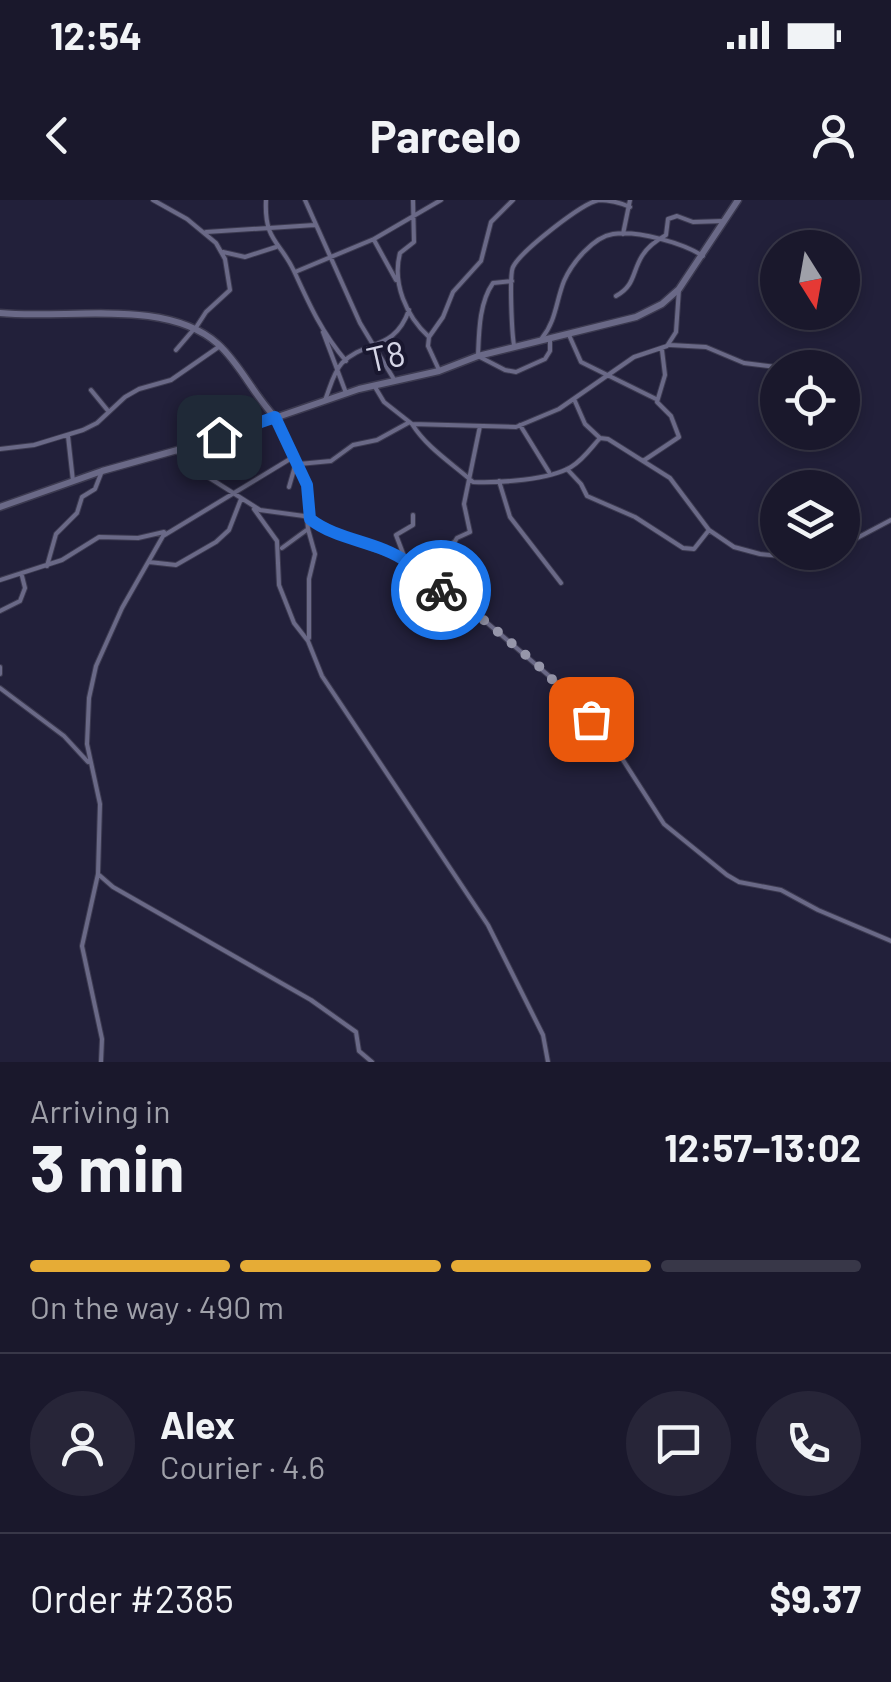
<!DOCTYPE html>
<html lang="en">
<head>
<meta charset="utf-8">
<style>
	body { margin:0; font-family:Barlow,sans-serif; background:#272538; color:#f1f3f6; height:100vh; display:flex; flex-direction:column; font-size:38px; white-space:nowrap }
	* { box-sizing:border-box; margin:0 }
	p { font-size:32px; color:#9fa0a9 }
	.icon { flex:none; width:55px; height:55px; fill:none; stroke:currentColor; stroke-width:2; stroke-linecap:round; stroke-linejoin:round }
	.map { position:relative; height:862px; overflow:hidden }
	.drawer { display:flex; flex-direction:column; background:#1a182c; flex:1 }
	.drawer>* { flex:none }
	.needle { width:65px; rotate:169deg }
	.buttons { position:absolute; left:760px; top:30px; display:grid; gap:20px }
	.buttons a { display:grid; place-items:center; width:100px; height:100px; border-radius:50%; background:#1a182c; box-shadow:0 5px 15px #0003,0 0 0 2px #383748; font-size:50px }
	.pin { position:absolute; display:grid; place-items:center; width:85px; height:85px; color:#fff; margin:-42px; border-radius:20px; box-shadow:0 5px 15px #0006 }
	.courier { position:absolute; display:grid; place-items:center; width:100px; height:100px; margin:-50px; border:8px solid #1a73e8; border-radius:50%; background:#fff; color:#222; box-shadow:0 2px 12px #0007 }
	.head em { font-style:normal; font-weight:700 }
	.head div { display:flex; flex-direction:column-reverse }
	.head { display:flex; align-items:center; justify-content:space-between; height:170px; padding:0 30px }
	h1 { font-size:65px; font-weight:700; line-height:75px }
	.bar { display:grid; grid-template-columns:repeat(4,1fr); gap:15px 10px; align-content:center; height:120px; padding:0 30px }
	.bar i { height:12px; border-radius:8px; background:#383748 }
	.bar .on { background:#e6ac36 }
	.bar p { grid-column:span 4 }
	.line { display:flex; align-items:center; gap:25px; padding:0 30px; border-top:2px solid #383748 }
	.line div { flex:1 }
	.round { display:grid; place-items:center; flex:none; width:105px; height:105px; border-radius:52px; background:#272538 }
	.status { display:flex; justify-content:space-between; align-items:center; height:70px; padding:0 50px; background:#1a182c; direction:ltr }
	.status svg { height:28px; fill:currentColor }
	header { display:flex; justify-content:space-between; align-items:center; height:130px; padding:0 30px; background:#1a182c; font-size:45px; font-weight:700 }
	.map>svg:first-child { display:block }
</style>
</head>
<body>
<div class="status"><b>12:54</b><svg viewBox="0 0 49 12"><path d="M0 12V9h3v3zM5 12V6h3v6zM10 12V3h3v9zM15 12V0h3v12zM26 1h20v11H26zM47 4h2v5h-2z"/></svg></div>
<header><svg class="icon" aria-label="back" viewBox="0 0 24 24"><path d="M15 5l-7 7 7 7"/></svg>Parcelo<svg class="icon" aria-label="person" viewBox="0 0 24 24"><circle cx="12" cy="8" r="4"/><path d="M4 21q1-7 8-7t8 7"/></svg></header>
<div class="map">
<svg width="891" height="862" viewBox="0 0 891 862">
	<rect width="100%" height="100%" fill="#22203a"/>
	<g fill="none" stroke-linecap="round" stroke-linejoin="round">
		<defs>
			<path id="minor" d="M 153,0 L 187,19 L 216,43 L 225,59 L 230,90 L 206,112 L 195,129
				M 266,0 C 264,41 280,41 294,71 C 309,104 322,133 346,161
				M 305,0 L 360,123 L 395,181
				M 413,0 L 414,42 L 400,53 C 392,83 406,116 429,137
				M 206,32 L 315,25
				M 623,34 L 630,0
				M 374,40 L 396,80
				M 223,52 L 245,57 L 276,47
				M 295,72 L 374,39 L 441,0
				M 512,81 L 493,83 C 479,103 479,132 478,156 L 505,170 L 516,172 L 545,159 L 550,151 L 550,139
				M 616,96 C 635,86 632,72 642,56 C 648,46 657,40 666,35 L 668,19 L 677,16 L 693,22 L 724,21
				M 323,132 L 346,193
				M 569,135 L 581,162 L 656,199
				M 542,138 C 556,121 556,101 564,81 C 572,63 593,37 613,34 C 637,30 683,43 703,56
				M 514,145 C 512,134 509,75 513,67 C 521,51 582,3 599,0 C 610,0 621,3 630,7
				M 670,145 L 706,147 L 744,163 L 776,167
				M 176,150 L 194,129
				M 439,170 L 428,146 L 429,137 L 443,117 L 453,92 L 481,61 L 491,22 L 513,0
				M 375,187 L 384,202 L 412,224 L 516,227 L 559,209 L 634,157 L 667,146 L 676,132 L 679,89
				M 91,190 L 109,212
				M 574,199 L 585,224 L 600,238
				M 325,200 C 330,188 333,173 342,163 C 366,139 394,152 409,110
				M 275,217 L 307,285 L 310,319
				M 412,224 C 427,248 453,264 473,282 C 499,283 549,280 571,267 C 583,260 591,248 600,238 L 608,239 L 670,278 L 709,330 L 734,347 L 760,354 L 812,359 L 831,352
				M 520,225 L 549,272
				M 68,236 L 73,281
				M 0,249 L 34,245 L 83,230 L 97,223 L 125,197 L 139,189 L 171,180 L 220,146
				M 177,251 L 189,265 L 260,310 L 304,316 L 327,332 L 404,360 L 428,391 L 450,391 L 555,481 L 605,532 L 664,624 L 727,675 L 739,682 L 781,690 L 818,710 L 891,741
				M 643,261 L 679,237 L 671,216 L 657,202 L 665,175 L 662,150
				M 299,264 L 331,261 L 353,245 L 377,240 L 408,223
				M 567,269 L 581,284 L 587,296 L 635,317 L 683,348 L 694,349 L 709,330
				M 499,281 L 510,317 L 561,383
				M 289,287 L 297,259
				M 254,309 L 277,341 L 279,385 L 294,423 L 308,441 L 322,476 L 488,725 L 543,835 L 548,862
				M 308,329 L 315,354 L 309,379 L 309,438
				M 842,346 L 891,320
				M 282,348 L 308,329 L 307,317
				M 406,361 L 396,335 L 413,325 L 413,315
				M 149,362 L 176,365 L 216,342 L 229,330 L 241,299
				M 408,363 L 447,354 L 457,338 L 470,332 L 464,304 L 480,226
				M 47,366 L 56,334 L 77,313 L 82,297 L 95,289 L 102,271
				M 0,380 L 62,360 L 99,337 L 138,338 L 164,332
				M 448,390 L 455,370 L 454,342
				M 0,411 L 20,401 L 25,388 L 22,376
				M 0,467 L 0,474
				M 0,488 L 64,536 L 88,562
				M 601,532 L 615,553
				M 98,674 L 113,687 L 311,800 L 356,832 L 359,851 L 372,862
				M 101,862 L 102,839 L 82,746 L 98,674 L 100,604 L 87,544 L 89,498 L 96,466 L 122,408 L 163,336 L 295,256"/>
			<path id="tertiary" d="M 0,113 C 65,120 165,97 218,144 C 241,165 253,194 275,217
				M 0,307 L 102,271 L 199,244 L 359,189 L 439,171 L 478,156 L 636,117 L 662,104 L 679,89 L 738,0"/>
		</defs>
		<!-- minor casing -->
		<use href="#minor" stroke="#3c3a50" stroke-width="6"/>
		<!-- tertiary casing -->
		<use href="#tertiary" stroke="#3c3a50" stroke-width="9"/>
		<!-- minor -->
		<use href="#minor" stroke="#6a6987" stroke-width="4"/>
		<!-- tertiary -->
		<use href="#tertiary" stroke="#6a6987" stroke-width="6"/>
	</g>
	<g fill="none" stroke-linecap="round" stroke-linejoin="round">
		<!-- done -->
		<path stroke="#9696aa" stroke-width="10" stroke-dasharray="0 18" d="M 441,390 L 448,390 L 540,467 L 591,519"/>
		<!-- route -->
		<path stroke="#1a73e8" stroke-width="12" d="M 219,237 L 275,217 L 307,285 L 310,319 C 338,341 378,341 407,362 C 416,369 421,380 426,389 L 441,390"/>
	</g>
	<g text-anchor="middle" stroke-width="8" stroke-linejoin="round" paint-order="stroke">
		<!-- street labels -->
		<g font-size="35" fill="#d5d5e6" stroke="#19172f">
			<text transform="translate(386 157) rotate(-13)" y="12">T8</text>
		</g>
	</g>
</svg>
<div class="buttons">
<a><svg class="needle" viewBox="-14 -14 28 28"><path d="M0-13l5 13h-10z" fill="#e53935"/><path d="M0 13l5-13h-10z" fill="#9fa0a9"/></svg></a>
<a><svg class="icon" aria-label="locate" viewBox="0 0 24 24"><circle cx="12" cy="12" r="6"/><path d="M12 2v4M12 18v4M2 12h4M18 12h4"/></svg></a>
<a><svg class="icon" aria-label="layers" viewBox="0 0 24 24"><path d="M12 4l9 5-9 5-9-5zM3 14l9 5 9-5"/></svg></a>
</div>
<div class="pin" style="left:591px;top:519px;background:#ea580c"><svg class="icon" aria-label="bag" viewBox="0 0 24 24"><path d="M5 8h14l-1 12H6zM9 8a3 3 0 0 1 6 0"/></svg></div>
<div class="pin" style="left:219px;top:237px;background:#1f2937"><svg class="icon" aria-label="home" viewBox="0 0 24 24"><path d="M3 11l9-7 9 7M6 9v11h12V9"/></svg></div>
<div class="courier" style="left:441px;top:390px"><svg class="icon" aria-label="bike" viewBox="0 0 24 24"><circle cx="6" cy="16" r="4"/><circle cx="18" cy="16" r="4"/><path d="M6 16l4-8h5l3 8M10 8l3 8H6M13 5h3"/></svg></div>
</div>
<section class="drawer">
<div class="head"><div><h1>3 min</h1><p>Arriving in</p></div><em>12:57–13:02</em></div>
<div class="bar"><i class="on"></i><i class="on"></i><i class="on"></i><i></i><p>On the way · 490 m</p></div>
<div class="line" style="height:180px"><a class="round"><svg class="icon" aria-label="person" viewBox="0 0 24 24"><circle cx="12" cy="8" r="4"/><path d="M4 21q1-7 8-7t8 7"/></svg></a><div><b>Alex</b><p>Courier · 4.6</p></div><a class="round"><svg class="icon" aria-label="chat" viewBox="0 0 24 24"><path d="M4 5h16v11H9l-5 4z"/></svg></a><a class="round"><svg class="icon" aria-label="phone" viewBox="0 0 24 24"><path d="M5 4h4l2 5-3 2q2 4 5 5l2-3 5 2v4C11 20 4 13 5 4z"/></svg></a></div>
<div class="line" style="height:130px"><div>Order #2385</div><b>$9.37</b></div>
</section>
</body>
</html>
